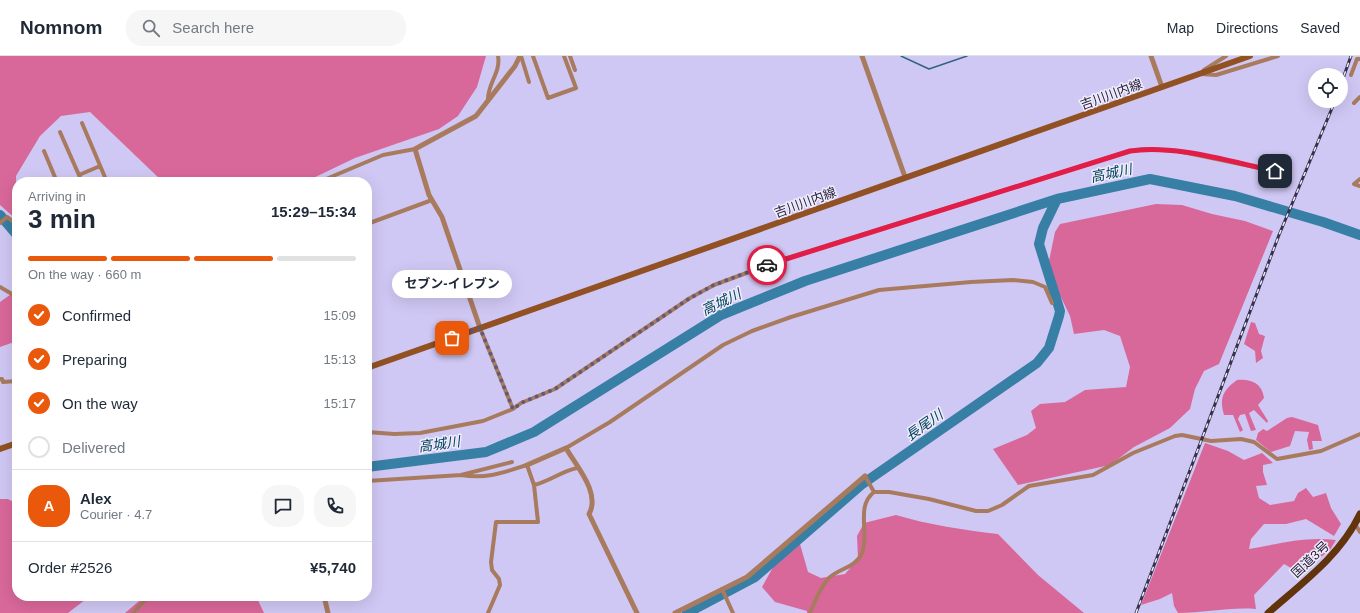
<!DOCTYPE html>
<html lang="en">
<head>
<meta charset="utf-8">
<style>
	body { margin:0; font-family:Helvetica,"Noto Sans JP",sans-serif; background:#f6f6f7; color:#1f2937; height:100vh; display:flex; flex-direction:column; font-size:15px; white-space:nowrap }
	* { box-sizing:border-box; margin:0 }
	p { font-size:13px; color:#747a83 }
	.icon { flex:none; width:22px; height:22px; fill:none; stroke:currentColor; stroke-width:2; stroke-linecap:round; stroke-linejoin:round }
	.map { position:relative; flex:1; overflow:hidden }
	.sheet { position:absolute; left:12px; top:121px; width:360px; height:424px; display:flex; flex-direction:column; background:#fff; border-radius:16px; box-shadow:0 4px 16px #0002 }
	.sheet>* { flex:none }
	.controls { position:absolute; left:1308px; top:12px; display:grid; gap:8px }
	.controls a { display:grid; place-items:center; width:40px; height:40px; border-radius:50%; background:#fff; box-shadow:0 4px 16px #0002; font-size:20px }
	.pin { position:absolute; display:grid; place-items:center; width:34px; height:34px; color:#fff; margin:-17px; border-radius:8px; box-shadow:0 2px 6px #0006 }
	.courier { position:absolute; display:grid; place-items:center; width:40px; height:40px; margin:-20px; border:3px solid #e11d48; border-radius:50%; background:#fff; color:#222; box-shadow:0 1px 5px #0007 }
	.bubble { position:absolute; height:28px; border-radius:14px; background:#fff; box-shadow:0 4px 16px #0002; font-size:13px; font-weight:700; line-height:28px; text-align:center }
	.overview em { font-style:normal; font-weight:700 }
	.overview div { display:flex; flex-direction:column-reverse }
	.overview { display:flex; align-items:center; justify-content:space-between; height:68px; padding:0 16px }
	h1 { font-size:26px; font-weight:700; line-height:30px }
	.bar { display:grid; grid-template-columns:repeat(4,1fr); gap:6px 4px; align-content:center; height:48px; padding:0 16px }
	.bar i { height:5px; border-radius:3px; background:#e0e1e3 }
	.bar .on { background:#ea580c }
	.bar p { grid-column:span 4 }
	.line { display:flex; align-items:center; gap:10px; padding:0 16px; border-top:1px solid #e0e1e3 }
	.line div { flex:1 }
	.round { display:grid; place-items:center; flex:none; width:42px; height:42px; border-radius:16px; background:#f6f6f7 }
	ol { padding:0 16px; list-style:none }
	li { display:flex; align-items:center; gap:12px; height:44px }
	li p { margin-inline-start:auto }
	li .icon { padding:4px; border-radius:50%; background:#ea580c; color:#fff; stroke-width:4 }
	li:last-child { color:#747a83 }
	li i { width:22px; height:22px; border:2px solid #e0e1e3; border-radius:50% }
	header { display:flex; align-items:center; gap:24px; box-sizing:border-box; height:56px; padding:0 20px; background:#fff; border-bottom:1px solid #e0e1e3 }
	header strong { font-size:19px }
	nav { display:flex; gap:22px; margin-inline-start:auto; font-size:14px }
	.search { width:280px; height:36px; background:#f6f6f7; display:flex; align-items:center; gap:10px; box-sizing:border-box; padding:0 14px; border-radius:16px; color:#747a83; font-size:15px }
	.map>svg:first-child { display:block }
</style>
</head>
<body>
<header>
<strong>Nomnom</strong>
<div class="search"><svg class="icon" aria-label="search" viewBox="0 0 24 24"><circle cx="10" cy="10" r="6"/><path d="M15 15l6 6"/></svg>Search here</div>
<nav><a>Map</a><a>Directions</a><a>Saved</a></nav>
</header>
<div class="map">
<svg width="1360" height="557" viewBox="0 0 1360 557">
	<rect width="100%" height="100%" fill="#d0c8f4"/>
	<!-- forest -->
	<path fill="#d9689a" d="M 0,0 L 486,0 L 477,31 L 458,60 L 439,73 L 355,102 L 305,126 L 163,126 L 90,56 L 61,60 L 40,80 L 16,120 L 17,164 L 0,149 Z
		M 1156,148 L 1182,149 L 1212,158 L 1245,165 L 1273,175 L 1219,308 L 1204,315 L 1195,333 L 1190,353 L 1170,372 L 1134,391 L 1110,409 L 1018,429 L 993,393 L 1027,379 L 1036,372 L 1031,355 L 1040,348 L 1065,346 L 1085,334 L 1126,331 L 1130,311 L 1120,280 L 1104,274 L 1074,278 L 1070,260 L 1056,231 L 1049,205 L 1055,176 L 1060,168 Z
		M 17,234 L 17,285 L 0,291 L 0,246 Z
		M 1251,266 L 1255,267 L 1259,278 L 1265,280 L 1261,295 L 1263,302 L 1256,307 L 1255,295 L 1244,288 Z
		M 1237,324 C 1251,323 1262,327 1264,342 L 1258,349 L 1268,365 L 1267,367 L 1254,354 L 1249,357 L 1256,374 L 1251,375 L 1245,358 L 1240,359 L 1238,363 L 1243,374 L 1240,376 L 1233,359 L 1224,359 C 1219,342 1223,334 1237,324 Z
		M 1292,361 L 1318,369 L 1322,385 L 1312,385 L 1313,393 L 1309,394 L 1307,384 L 1309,376 L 1295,375 L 1290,390 L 1271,396 L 1256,384 L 1258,377 L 1263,373 L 1267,375 L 1287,362 Z
		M 1205,387 L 1228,395 L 1244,404 L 1262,397 L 1273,407 L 1263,409 L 1263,416 L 1267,429 L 1256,430 L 1259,442 L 1270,449 L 1294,445 L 1298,437 L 1306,432 L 1313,441 L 1326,437 L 1331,452 L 1341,468 L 1334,480 L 1306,463 L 1286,468 L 1264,468 L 1251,483 L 1249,493 C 1278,488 1306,480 1336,484 L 1330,494 L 1313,507 L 1307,498 L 1299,503 L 1307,513 L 1304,517 L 1296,510 L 1291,512 L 1284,508 L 1254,539 L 1256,553 C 1229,551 1204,557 1178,557 L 1174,550 L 1172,537 L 1160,543 L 1141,549 Z
		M 0,443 L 8,443 L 17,448 L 17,540 L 90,540 L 68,557 L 0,557 Z
		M 896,459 C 930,469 963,474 998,478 L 1038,519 L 1084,557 L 807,557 L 807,555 L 775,546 L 762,531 L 777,504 L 800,488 L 808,516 L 821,522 L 845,518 L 858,503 L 857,480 L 864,467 Z
		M 145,540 L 256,540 L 264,557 L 125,557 Z"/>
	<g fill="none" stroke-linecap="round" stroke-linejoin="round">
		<!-- stream -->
		<path stroke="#316284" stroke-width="1.5" d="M 901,0 L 929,13 L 967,0"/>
		<!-- river -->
		<path stroke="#377fa4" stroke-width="10" d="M 0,159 L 17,179
			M 367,411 L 486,396 L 534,376 L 721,259 L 805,225 L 1057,143 L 1150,123 L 1235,140 L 1323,166 L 1360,179
			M 687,557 L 755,521 L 861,429 L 1037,307 L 1049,292 L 1059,260 L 1060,255 L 1039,188 L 1043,172 L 1057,143"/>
		<!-- minor -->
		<path stroke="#a87b5f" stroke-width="4" d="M 521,0 L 529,26
			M 533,0 L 548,42 L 576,32 L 564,0
			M 570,0 L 575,14
			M 1204,14 L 1226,0
			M 1201,18 L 1216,19 L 1278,0
			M 1351,19 L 1357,3 L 1360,3
			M 488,43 C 488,27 501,16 498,0
			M 1354,47 L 1360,41
			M 82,67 L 107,126
			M 60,76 L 82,126
			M 44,95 L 57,126
			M 79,119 L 100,110
			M 1360,123 L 1354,128 L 1360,130
			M 319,126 L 383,99 L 415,93
			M 0,167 L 7,161 L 17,168
			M 367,168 L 432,144
			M 0,231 L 17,241
			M 480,272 L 513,353
			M 0,323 L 2,323 L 3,326 L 17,325
			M 367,376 L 394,378 L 420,377 L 483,365 L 513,353 L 521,347 L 555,333 L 690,242 L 714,229 L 787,202 L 1130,95 L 1145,93 L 1178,95 L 1288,118
			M 566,392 L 610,366 L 723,289 L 752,275 L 791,261 L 879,234 L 971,226 L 1013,224 L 1033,226 L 1045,231 L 1052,247
			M 461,419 C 487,423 502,417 527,409 L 534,429 L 538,466 L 496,466 L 491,506 L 492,514 L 499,523 L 500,529 L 488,557
			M 865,420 L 874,436
			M 367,425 L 461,419 L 512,406
			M 534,429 C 550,425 562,415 577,412
			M 1355,468 L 1360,476
			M 722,533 L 733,557
			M 133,557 L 149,540
			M 810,557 C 815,546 820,531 829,522 C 839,512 856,512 862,497 C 870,477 855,451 874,436 L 889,436 L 929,443 L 976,455 L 988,455 L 1002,449 L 1029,430 L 1093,419 L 1133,397 L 1175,380 L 1182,379 L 1211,385 L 1241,383 L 1254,386 L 1277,403 L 1321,395 L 1360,378"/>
		<!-- tertiary -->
		<path stroke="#a87b5f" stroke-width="5" d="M 862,0 L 905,121
			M 1151,0 L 1162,31
			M 480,272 L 442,161 L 429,139 L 415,93 L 476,60 L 515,10 L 520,0
			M 527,409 L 566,392 C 576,410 601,437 589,458 L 637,557
			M 324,540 L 328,557
			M 675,557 L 747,521 L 865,420"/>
		<!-- secondary -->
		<path stroke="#915123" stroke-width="6" d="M 367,312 L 1250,0
			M 0,393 L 17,387"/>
		<!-- trunk -->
		<path stroke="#62340c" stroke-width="7" d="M 1268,557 C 1302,527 1340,500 1360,458"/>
		<defs>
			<path id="rail" d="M 1341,28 L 1351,0
				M 1136,557 L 1279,179 L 1335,45"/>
		</defs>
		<!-- rail casing -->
		<use href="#rail" stroke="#37304d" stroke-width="3"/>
		<!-- rail -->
		<use href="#rail" stroke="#f0edfc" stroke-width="1.5" stroke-dasharray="4.5" stroke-linecap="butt"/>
	</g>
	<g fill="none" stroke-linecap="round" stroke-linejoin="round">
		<!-- done -->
		<path stroke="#60597a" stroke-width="4" stroke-dasharray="0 7.2" d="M 452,282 L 480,272 L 513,353 L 521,347 L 555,333 L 690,242 L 714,229 L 767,209"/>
		<!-- route -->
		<path stroke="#e11d48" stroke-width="5" d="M 767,209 L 1130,95 C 1174,88 1231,106 1275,115"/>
	</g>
	<g text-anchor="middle" stroke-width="3" stroke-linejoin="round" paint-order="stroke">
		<!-- street labels -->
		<g font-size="13" fill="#241d38" stroke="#f0edfc">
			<text transform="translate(1111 38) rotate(-20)" y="5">吉川川内線</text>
			<text transform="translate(805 146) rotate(-20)" y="5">吉川川内線</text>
			<text transform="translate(1310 503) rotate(-43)" y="5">国道3号</text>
		</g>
		<!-- water labels -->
		<g font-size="14" font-style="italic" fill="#04425d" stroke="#f0edfc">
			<text transform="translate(1111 117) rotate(-12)" y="5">高城川</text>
			<text transform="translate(721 246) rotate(-26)" y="5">高城川</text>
			<text transform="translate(924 369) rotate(-35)" y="5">長尾川</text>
			<text transform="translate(439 388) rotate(-8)" y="5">高城川</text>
		</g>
	</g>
</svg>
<div class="controls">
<a><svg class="icon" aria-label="locate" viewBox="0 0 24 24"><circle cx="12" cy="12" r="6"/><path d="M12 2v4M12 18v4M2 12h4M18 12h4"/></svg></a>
</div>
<div class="pin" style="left:452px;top:282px;background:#ea580c"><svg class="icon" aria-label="bag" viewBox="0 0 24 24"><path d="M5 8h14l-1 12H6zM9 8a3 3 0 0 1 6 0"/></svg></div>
<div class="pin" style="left:1275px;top:115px;background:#1f2937"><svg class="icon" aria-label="home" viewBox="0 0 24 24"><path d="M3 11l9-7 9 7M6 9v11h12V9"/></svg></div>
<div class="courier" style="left:767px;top:209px"><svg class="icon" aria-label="car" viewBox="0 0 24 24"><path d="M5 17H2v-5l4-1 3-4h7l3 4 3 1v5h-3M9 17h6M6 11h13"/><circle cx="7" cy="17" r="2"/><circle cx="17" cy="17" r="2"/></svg></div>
<div class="bubble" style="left:392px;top:214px;width:120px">セブン-イレブン</div>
<section class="sheet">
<div class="overview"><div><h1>3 min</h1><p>Arriving in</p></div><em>15:29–15:34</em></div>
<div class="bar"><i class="on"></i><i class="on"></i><i class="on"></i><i></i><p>On the way · 660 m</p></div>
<ol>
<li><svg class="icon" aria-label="check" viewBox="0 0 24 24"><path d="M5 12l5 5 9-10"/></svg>Confirmed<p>15:09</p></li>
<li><svg class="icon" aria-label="check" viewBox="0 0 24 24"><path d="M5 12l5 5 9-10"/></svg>Preparing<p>15:13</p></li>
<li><svg class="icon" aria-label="check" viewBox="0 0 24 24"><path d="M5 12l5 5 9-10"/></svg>On the way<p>15:17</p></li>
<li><i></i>Delivered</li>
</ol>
<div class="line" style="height:72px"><b class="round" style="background:#ea580c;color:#fff">A</b><div><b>Alex</b><p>Courier · 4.7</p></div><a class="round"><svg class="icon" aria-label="chat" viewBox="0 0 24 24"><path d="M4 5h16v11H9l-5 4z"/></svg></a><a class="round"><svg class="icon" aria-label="phone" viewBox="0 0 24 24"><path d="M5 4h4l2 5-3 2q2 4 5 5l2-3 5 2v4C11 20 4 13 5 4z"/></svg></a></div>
<div class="line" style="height:52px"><div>Order #2526</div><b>¥5,740</b></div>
</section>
</div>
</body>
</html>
